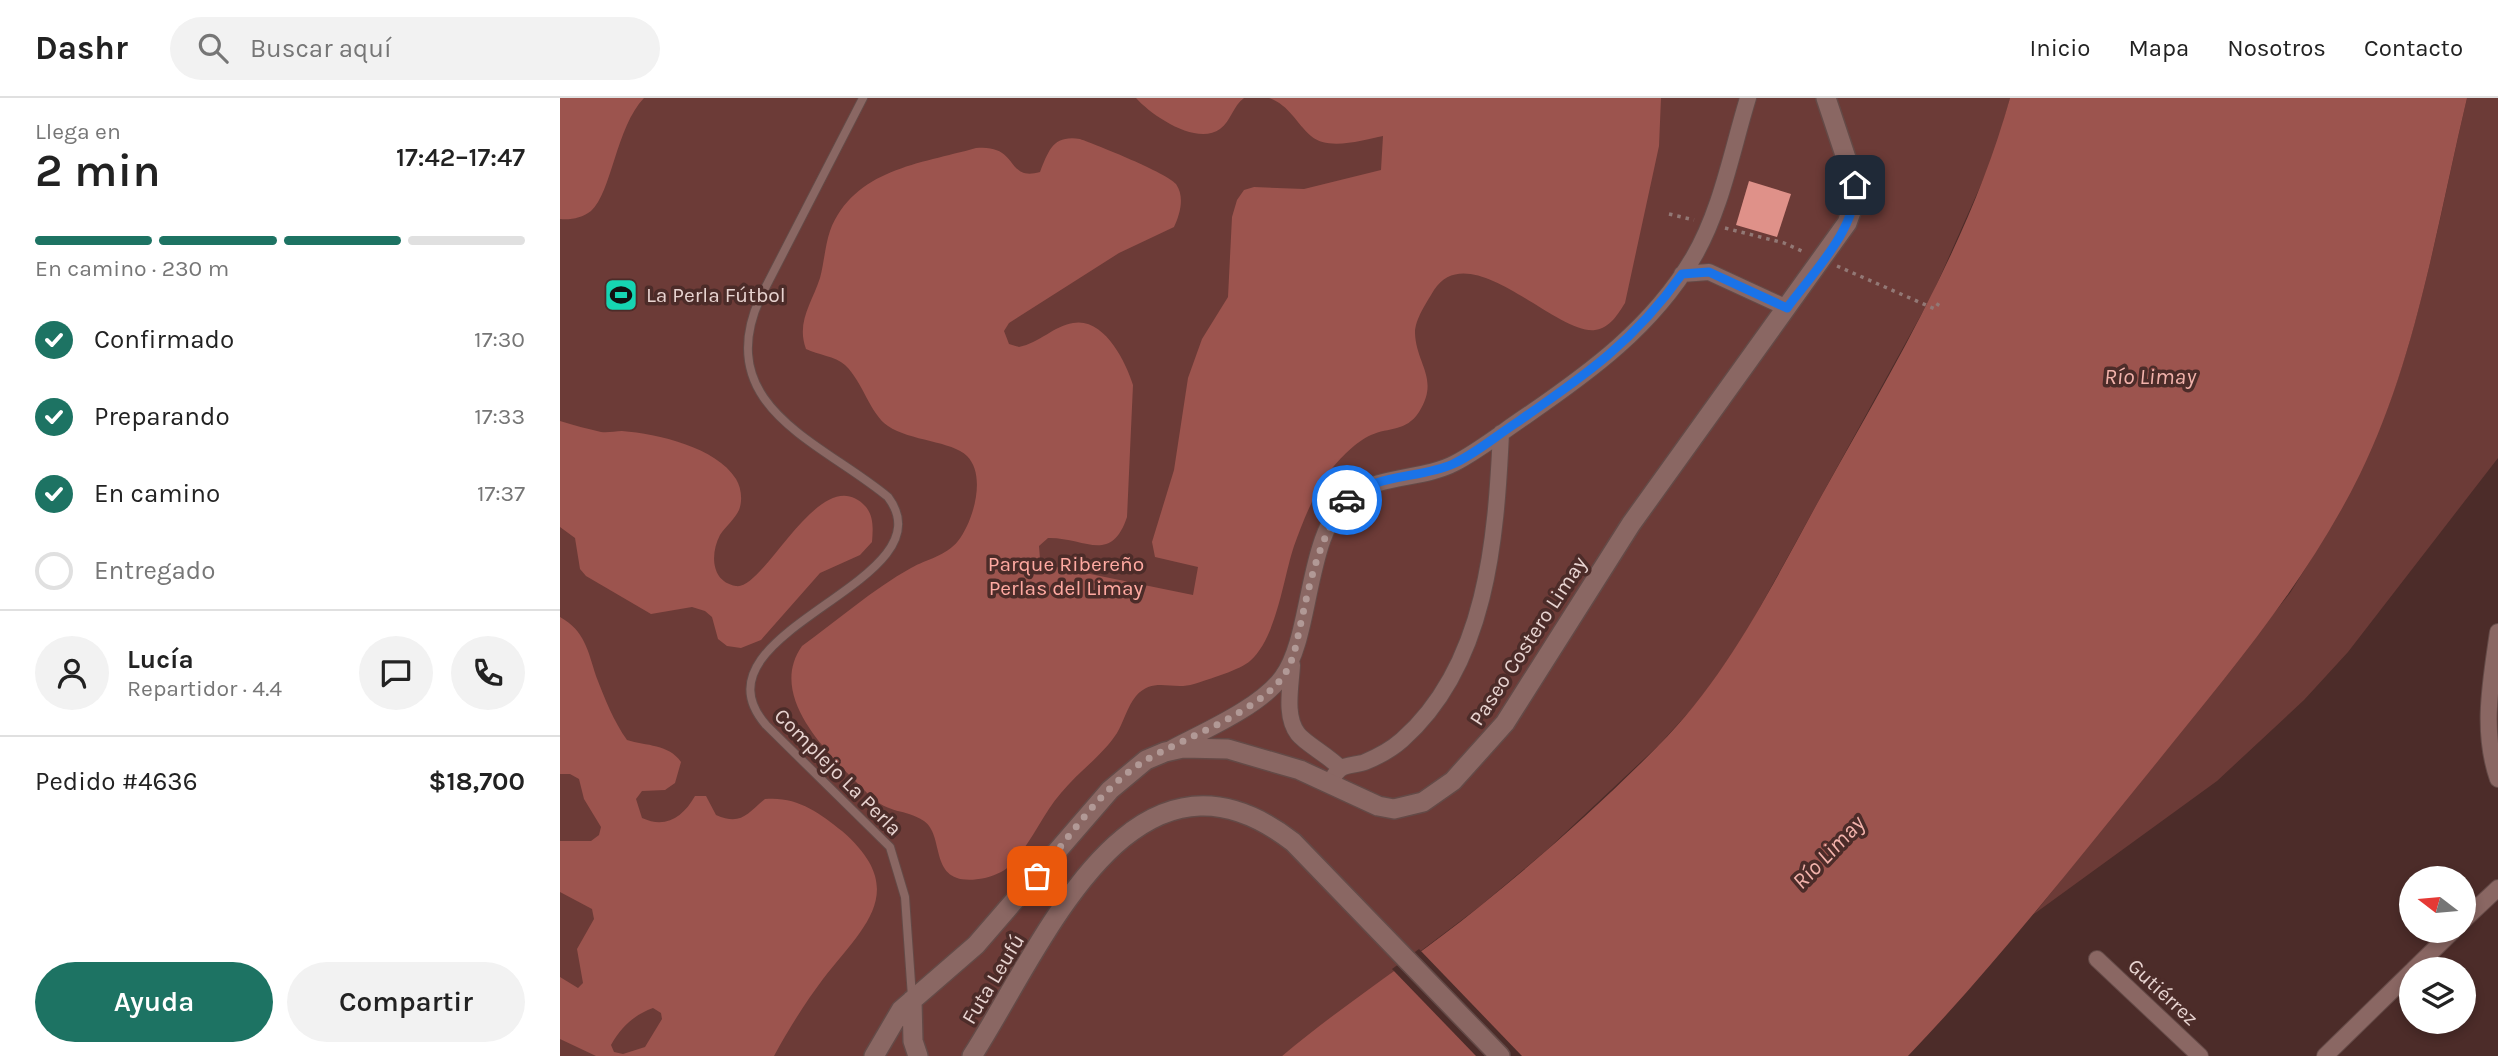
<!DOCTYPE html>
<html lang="es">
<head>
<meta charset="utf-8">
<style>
	body { margin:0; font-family:Karla,sans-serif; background:#f2f2f2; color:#222; height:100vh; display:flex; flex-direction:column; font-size:26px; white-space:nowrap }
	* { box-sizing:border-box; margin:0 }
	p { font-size:23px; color:#767676 }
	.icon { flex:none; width:38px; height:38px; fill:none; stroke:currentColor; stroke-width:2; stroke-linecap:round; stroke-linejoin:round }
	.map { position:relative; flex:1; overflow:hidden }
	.drawer { display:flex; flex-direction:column; background:#fff; width:560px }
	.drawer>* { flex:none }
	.needle { width:46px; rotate:286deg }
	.buttons { position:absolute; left:1839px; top:768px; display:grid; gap:14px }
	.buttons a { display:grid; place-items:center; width:77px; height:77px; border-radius:50%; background:#fff; box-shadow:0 4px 10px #0003; font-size:35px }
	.pin { position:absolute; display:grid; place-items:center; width:60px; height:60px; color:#fff; margin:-30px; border-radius:14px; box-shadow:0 4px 10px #0006 }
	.courier { position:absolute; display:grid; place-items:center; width:70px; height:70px; margin:-35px; border:5px solid #1a73e8; border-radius:50%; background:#fff; color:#222; box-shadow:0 2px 9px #0007 }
	.summary em { font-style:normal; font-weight:600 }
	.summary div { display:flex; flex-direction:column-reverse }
	.summary { display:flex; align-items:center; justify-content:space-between; height:119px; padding:0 35px }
	h1 { font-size:46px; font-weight:600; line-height:52px }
	.bar { display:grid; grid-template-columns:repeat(4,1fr); gap:10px 7px; align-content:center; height:84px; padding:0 35px }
	.bar i { height:9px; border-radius:5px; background:#e0e0e0 }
	.bar .on { background:#1d7363 }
	.bar p { grid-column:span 4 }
	.line { display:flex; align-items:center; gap:18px; padding:0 35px; border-top:2px solid #e0e0e0 }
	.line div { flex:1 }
	.round { display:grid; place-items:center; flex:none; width:74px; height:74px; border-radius:37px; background:#f2f2f2 }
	ol { padding:0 35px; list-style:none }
	li { display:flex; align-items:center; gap:21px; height:77px }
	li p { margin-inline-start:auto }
	li .icon { padding:7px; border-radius:50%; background:#1d7363; color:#fff; stroke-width:4 }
	li:last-child { color:#767676 }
	li i { width:38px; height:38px; border:4px solid #e0e0e0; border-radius:50% }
	.primary-button { display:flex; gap:14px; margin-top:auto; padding:14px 35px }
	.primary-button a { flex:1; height:80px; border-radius:42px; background:#1d7363; color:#fff; font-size:28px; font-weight:600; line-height:80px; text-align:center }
	.primary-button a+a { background:#f2f2f2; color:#222 }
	header { display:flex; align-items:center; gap:42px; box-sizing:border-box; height:98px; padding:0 35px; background:#fff; border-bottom:2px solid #e0e0e0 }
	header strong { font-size:33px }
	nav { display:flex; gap:38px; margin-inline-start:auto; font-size:24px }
	.search { width:490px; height:63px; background:#f2f2f2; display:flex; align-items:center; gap:18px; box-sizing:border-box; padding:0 24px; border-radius:38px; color:#767676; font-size:26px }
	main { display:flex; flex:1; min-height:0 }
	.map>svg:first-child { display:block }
</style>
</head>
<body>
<header>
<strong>Dashr</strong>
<div class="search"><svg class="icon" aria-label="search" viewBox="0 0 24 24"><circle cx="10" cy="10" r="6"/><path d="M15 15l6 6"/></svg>Buscar aquí</div>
<nav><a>Inicio</a><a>Mapa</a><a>Nosotros</a><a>Contacto</a></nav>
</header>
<main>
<section class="drawer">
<div class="summary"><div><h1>2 min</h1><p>Llega en</p></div><em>17:42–17:47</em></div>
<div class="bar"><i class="on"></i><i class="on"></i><i class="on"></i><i></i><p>En camino · 230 m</p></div>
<ol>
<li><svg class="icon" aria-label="check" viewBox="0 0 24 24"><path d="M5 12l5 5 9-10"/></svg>Confirmado<p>17:30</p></li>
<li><svg class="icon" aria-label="check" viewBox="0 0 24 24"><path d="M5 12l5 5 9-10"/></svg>Preparando<p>17:33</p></li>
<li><svg class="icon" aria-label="check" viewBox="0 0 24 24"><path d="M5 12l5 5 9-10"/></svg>En camino<p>17:37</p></li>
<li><i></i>Entregado</li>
</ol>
<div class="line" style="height:126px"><a class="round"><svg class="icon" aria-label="person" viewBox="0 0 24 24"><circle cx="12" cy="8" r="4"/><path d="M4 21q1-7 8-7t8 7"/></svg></a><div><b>Lucía</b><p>Repartidor · 4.4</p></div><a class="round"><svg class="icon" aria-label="chat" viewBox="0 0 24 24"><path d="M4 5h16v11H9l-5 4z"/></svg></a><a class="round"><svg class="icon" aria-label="phone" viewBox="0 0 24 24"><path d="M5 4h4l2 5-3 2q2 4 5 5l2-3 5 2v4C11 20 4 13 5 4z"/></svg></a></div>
<div class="line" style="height:91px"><div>Pedido #4636</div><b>$18,700</b></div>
<div class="primary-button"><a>Ayuda</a><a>Compartir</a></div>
</section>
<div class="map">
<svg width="1938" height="958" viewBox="0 0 1938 958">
	<rect width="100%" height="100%" fill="#4c2c29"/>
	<!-- green -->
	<path fill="#6c3b37" d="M 0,0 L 1450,0 L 1435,55 L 1372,197 L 1182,542 L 1138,604 L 1099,647 L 988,751 L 919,809 L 722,958 L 0,958 Z
		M 1907,0 L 1938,0 L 1938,360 L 1788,554 L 1744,602 L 1657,683 L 1474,816 L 1730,495 C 1768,435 1804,373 1829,306 C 1865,208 1883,102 1907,0 Z"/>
	<!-- water -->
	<path fill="#9c544e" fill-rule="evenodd" d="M 0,0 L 84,0 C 56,29 52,94 31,113 C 22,120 11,122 0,121 Z
		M 576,0 L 684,0 C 673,8 671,23 660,31 C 637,48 592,18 576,0 Z
		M 709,0 L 1101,0 L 1099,48 L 1065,205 C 1058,216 1050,230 1035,232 C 996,237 910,137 874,192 C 867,204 855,221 855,235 C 856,266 880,281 859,314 C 846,334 829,329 811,337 C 797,343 779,361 770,373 C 754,395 743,423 734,448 C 723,481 717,539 690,563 C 682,571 647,582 634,586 C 612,593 594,578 576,598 C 567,609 564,623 557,635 C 542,658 518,674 501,695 C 481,718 471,747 449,768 C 444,774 432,778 425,780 C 365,792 387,739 364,723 C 344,710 330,717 309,697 C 274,661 205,601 242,548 C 278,522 313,491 351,470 C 367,461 386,458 398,443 C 413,424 427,378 407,358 C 392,343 350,343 328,328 C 310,316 303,284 285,267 C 275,258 258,257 246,251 C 236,224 252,205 260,180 C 264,165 265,148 270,133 C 294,71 360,66 416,50 C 460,46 445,84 480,74 C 489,52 493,37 520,41 C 537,47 607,75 616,86 C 625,99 620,116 614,129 L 559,155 L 449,225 L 444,233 L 449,246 L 459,249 C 479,245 494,228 513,225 C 544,219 566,264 573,287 L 567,419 C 551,467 524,439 488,440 L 479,448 L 480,461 L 491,468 L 633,497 L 638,469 L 595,459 L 592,444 L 614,372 L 628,280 L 642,241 L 668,199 L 672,119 L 677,102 L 684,92 L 694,89 L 744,91 L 821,72 L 823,38 C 803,42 768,53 751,38 C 736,25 729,7 709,0 Z
		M 1450,0 L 1907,0 C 1877,126 1857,259 1800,376 C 1747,484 1669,575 1594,668 C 1514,766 1436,866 1348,958 L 722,958 C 785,905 855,861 919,809 C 981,759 1042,705 1098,648 C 1170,576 1214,483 1263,395 C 1334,268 1411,141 1450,0 Z
		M 0,323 C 13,327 28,331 41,334 C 48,335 55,333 62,333 C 98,336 156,349 176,381 C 181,389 183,402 179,412 C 175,421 165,429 160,437 C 150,456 151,484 176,488 C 205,493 261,359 306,409 C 314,419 313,431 312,444 L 300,457 L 260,475 L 201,542 L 181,550 L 167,548 L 158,541 L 152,519 L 145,513 L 132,509 L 91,516 L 26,478 L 20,471 L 15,440 L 0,429 Z
		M 0,519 C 25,533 28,553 36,578 C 44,599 54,624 67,642 C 86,648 109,646 121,664 L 115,685 L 105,692 L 82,693 L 76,701 L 82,720 C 106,731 123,719 135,698 L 146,698 L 156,717 C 181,728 187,716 205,701 C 236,698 259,714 282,733 C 350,792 305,828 263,881 C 245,905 228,932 214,958 L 36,958 L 0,941 L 0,879 L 18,890 L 23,885 L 17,851 L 34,821 L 32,811 L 0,794 L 0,743 L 31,743 L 39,737 L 41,729 L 24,701 L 19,681 L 10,676 L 0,676 ZM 93,910 L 101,915 L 102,921 L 85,949 L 63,956 L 54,954 L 51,947 C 61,929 74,917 93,910 Z"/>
	<!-- pier -->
	<path fill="#4c2c29" d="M 859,851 L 962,958 L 916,958 L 832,871 Z"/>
	<!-- building -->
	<path fill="#df9189" d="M 1189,83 L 1231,96 L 1217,139 L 1176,127 Z"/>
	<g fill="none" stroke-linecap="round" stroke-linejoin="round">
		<defs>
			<path id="service" d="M 303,0 L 200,200 C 151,309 262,344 328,399 C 393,485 124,533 206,627 L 330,749 L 345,799 L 352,899"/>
			<path id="minor" d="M 1122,176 L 1149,174 L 1227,210
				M 1938,534 C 1931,583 1921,633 1938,681
				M 732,567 C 731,588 724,618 738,636 C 746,646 769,658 780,670
				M 612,650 C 644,633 700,609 722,579 C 753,537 745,434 790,399 C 820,376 863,382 895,365 C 920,352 942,334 966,318 C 1030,274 1092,229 1133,160 C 1161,113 1172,52 1188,0
				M 770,684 C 773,680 776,674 780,671 C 786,666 798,667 805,664 C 817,659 833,650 842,642 C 927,567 936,441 941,335
				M 1904,822 L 1938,790
				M 1537,861 L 1640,958
				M 1853,872 L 1893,833
				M 1765,958 L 1852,873"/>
			<path id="tertiary" d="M 352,902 L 353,943 L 358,958
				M 314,958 L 341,912 L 416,847 L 550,692 L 586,662 L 605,654 L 623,650 L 668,651 L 740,672 L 818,708 L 834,711 L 863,704 L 893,683 L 945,625 L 1071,426 L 1287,125 L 1296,100 L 1295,87 L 1266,0
				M 412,958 C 482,850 572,619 733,744 L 940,958"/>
		</defs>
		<!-- service casing -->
		<use href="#service" stroke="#644a47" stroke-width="10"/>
		<!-- minor casing -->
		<use href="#minor" stroke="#644a47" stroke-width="18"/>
		<!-- tertiary casing -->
		<use href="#tertiary" stroke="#644a47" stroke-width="22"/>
		<!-- path -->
		<path stroke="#927875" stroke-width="3.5" stroke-dasharray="3.5 5" stroke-linecap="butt" d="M 1109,116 L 1134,122
			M 1165,130 L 1224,145 L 1244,154
			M 1277,168 L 1375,211 L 1380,203"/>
		<!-- service -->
		<use href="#service" stroke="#8a6763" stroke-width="8"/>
		<!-- minor -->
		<use href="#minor" stroke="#8a6763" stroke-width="16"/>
		<!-- tertiary -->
		<use href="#tertiary" stroke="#8a6763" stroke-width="19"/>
	</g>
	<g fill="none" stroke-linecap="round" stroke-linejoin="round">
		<!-- done -->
		<path stroke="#b19996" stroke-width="7" stroke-dasharray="0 12.6" d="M 477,778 C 510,739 542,688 586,662 C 626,639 694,616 722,580 C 735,563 737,540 742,520 C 751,479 761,435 787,402"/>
		<!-- route -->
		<path stroke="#1a73e8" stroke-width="9" d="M 787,402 C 815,375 860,381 893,366 C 915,356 936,338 956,325 C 1024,278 1073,245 1122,176 L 1149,174 L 1227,210 C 1251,177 1298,130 1295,87"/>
	</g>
	<!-- icons -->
	<defs>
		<symbol id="stadium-square" viewBox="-11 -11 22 22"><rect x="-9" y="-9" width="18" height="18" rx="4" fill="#16d5b3" stroke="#4c2c29"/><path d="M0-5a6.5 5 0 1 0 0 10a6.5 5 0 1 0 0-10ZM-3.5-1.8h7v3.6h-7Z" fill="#111"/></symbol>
	</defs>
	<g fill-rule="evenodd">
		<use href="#stadium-square" x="42" y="178" width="38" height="38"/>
	</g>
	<g text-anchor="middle" stroke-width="7" stroke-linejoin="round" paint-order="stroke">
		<!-- poi labels -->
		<g font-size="21" fill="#e8d4d1" stroke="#4c2c29" text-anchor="start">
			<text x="86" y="204">La Perla Fútbol</text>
		</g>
		<!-- park labels -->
		<g font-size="21" fill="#ffaaa2" stroke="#4c2c29">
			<text x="506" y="473">Parque Ribereño<tspan x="506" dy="24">Perlas del Limay</tspan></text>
		</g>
		<!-- street labels -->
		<g font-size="21" fill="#e8d4d1" stroke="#4c2c29">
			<text transform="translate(968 543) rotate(-57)" y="7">Paseo Costero Limay</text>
			<text transform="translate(278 674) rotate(45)" y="7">Complejo La Perla</text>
			<text transform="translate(433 881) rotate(-59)" y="7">Futa Leufú</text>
			<text transform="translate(1603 894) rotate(43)" y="7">Gutiérrez</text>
		</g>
		<!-- water labels -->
		<g font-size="23" font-style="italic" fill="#f3b3ac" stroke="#4c2c29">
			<text x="1590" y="286">Río Limay</text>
			<text transform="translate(1268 754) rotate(-46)" y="8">Río Limay</text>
		</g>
	</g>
</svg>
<div class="buttons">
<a><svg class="needle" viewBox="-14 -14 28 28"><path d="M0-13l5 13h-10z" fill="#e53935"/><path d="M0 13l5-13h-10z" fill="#767676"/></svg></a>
<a><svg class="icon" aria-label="layers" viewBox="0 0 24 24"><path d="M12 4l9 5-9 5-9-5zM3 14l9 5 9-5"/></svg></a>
</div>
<div class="pin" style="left:477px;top:778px;background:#ea580c"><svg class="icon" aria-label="bag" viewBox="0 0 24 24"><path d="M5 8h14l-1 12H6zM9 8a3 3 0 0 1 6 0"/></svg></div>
<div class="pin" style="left:1295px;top:87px;background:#1f2937"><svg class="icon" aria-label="home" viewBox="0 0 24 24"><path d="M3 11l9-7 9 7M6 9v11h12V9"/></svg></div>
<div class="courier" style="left:787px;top:402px"><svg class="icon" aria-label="car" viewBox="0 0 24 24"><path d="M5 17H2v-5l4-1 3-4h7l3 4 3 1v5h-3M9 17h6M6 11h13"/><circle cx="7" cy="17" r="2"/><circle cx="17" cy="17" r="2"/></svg></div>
</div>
</main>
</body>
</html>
